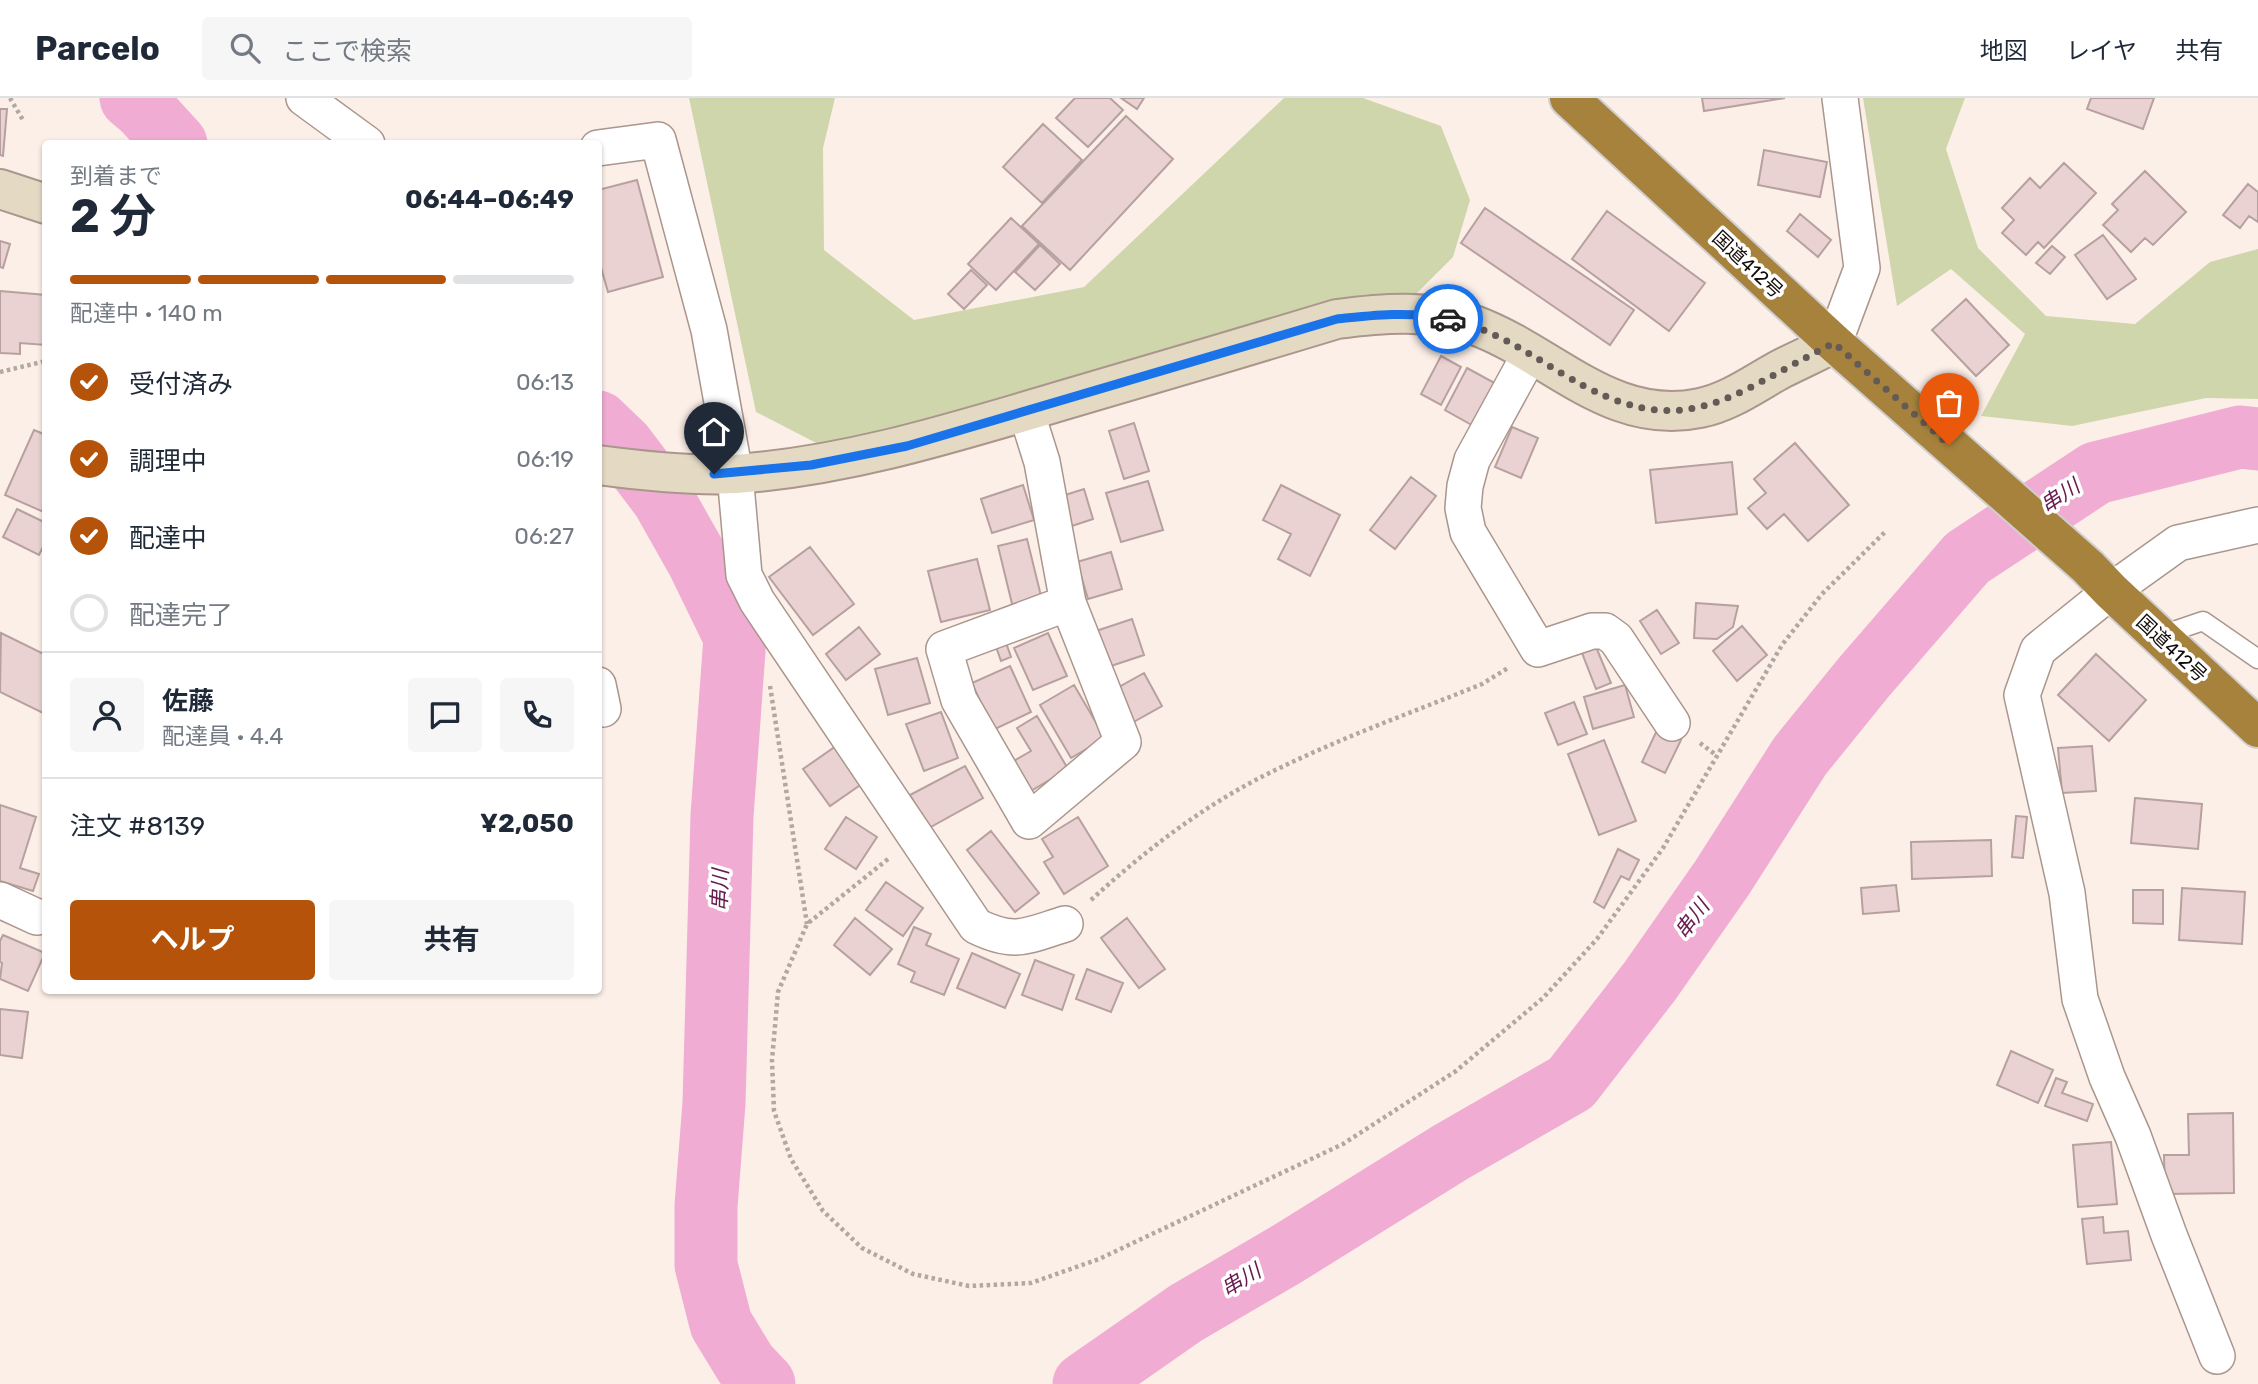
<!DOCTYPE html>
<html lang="ja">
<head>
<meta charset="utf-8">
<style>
	body { margin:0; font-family:Rubik,"Noto Sans JP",sans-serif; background:#f6f6f7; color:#1f2937; height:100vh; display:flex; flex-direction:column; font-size:26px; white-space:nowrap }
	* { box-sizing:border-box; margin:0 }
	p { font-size:23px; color:#747a83 }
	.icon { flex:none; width:38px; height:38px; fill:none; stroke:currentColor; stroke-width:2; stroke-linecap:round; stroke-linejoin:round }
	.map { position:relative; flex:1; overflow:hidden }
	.sheet { position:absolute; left:42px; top:42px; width:560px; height:854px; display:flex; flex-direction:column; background:#fff; border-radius:7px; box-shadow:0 2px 5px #0004 }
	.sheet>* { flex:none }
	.pin { position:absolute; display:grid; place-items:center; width:60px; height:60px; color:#fff; margin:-72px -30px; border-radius:50% 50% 50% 0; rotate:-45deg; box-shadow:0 0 7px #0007 }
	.pin .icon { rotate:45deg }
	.courier { position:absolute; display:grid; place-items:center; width:70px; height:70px; margin:-35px; border:5px solid #1a73e8; border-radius:50%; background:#fff; color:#222; box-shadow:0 2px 9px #0007 }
	.headline em { font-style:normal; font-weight:700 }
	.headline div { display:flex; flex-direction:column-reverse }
	.headline { display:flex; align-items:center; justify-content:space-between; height:119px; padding:0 28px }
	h1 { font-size:46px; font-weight:700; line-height:52px }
	.bar { display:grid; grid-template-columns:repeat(4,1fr); gap:10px 7px; align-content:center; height:84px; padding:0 28px }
	.bar i { height:9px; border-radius:5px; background:#e0e1e3 }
	.bar .selected { background:#b45309 }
	.bar p { grid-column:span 4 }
	.line { display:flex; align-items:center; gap:18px; padding:0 28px; border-top:2px solid #e0e1e3 }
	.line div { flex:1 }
	.round { display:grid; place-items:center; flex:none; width:74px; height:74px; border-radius:7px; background:#f6f6f7 }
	ol { padding:0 28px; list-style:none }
	li { display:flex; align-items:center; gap:21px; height:77px }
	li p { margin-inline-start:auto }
	li .icon { padding:7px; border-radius:50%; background:#b45309; color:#fff; stroke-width:4 }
	li:last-child { color:#747a83 }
	li i { width:38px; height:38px; border:4px solid #e0e1e3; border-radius:50% }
	.button { display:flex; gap:14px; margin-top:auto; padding:14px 28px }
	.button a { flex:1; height:80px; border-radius:7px; background:#b45309; color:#fff; font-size:28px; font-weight:700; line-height:80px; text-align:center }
	.button a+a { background:#f6f6f7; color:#1f2937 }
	header { display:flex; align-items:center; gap:42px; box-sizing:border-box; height:98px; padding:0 35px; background:#fff; border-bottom:2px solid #e0e1e3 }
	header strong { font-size:33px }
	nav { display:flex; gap:38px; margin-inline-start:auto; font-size:24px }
	.search { width:490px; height:63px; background:#f6f6f7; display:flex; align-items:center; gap:18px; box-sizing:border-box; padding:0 24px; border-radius:7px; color:#747a83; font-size:26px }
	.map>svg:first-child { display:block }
</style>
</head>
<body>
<header>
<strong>Parcelo</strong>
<div class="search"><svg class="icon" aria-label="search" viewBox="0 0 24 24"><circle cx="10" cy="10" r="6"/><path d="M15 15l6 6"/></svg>ここで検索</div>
<nav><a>地図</a><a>レイヤ</a><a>共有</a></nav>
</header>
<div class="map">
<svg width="2258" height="1286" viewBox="0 0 2258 1286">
	<rect width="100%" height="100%" fill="#fcefe8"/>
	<!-- green -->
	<path fill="#d0d6ac" d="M 689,0 L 835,0 L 823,50 L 824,152 L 914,222 L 1084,189 L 1284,0 L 1363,0 L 1441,28 L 1470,102 L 1453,159 L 1401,211 L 824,349 L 756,314 Z
		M 1863,0 L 1965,0 L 1946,51 L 1978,150 L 2046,218 L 2135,226 L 2210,164 L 2258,151 L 2258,301 L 2206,300 L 2072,328 L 1981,318 L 2025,236 L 1951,171 L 1897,208 Z"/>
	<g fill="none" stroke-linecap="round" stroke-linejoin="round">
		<!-- river -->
		<path stroke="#f0acd3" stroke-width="63" d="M 131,0 L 144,11 L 176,46
			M 598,324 L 623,348 L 663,401 L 698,463 L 735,539 L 722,718 L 714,1005 L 706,1108 L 706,1167 L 721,1226 L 746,1267 L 764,1286
			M 1084,1286 L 1186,1215 L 1287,1156 L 1451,1054 L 1571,985 L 1650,883 L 1722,780 L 1800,658 L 1864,579 L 1967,460 L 2096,375 L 2240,339 L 2258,341"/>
	</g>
	<!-- building -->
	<path fill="#ebd2d2" stroke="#b7a0a0" stroke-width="2" d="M 1075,0 L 1110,0 L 1123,12 L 1088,49 L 1056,20 Z
		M 1121,0 L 1144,0 L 1137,11 Z
		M 1702,0 L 1785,0 L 1704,13 Z
		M 2091,0 L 2154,0 L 2143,31 L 2087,11 Z
		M 0,11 L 7,11 L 3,58 L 0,57 Z
		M 1126,18 L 1173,61 L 1070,172 L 1022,128 Z
		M 1043,26 L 1082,62 L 1042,105 L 1003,69 Z
		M 1764,52 L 1827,64 L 1820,99 L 1758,87 Z
		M 2064,65 L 2096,95 L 2044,150 L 2038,144 L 2026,157 L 2002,135 L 2014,122 L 2002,110 L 2030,80 L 2040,90 Z
		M 2145,73 L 2186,114 L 2153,147 L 2145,140 L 2131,154 L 2103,127 L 2118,112 L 2112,106 Z
		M 637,82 L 663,179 L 608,194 L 598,159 L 598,92 Z
		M 2248,86 L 2258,94 L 2258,124 L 2249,118 L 2240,130 L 2223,117 Z
		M 1485,110 L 1634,212 L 1610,247 L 1461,145 Z
		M 1607,113 L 1705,185 L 1669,233 L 1572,161 Z
		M 1800,116 L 1831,142 L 1818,159 L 1787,133 Z
		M 1011,120 L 1039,146 L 996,192 L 968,166 Z
		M 2103,137 L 2136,181 L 2107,201 L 2075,157 Z
		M 0,143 L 10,146 L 3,170 L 0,169 Z
		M 1040,147 L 1060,166 L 1035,192 L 1015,174 Z
		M 2052,148 L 2065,159 L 2050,176 L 2036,165 Z
		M 971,172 L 987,187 L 964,211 L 948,196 Z
		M 0,193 L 46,197 L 46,247 L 20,245 L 20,256 L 0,255 Z
		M 1966,201 L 2009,247 L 1976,278 L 1932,232 Z
		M 1441,258 L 1461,269 L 1441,307 L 1421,296 Z
		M 1467,270 L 1500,288 L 1477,330 L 1445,312 Z
		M 1134,325 L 1149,373 L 1124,381 L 1109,333 Z
		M 1512,329 L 1538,340 L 1521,380 L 1495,369 Z
		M 34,332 L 46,337 L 46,415 L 5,397 Z
		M 1795,345 L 1849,407 L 1808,443 L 1784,416 L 1767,431 L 1748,410 L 1766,395 L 1754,381 Z
		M 1732,364 L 1737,416 L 1656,425 L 1650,372 Z
		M 1411,379 L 1436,398 L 1395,451 L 1370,432 Z
		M 1148,383 L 1163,432 L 1121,444 L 1106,395 Z
		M 1023,387 L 1034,422 L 992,435 L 981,401 Z
		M 1281,387 L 1340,417 L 1310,478 L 1278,461 L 1291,436 L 1263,422 Z
		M 1084,391 L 1093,421 L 1072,428 L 1062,398 Z
		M 17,411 L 46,425 L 46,443 L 39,457 L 3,439 Z
		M 1027,441 L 1042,502 L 1013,510 L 998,448 Z
		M 810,449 L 854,506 L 813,537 L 769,479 Z
		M 1111,454 L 1122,491 L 1088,501 L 1077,464 Z
		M 977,461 L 990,512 L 941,524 L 928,473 Z
		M 1696,505 L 1738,508 L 1733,529 L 1717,541 L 1694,540 Z
		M 1657,512 L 1679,545 L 1661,556 L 1640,523 Z
		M 1132,521 L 1144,557 L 1102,571 L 1090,535 Z
		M 1742,528 L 1767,557 L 1737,583 L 1713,553 Z
		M 859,529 L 880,556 L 846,582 L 826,556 Z
		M 1,535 L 46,557 L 45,616 L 0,594 Z
		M 1048,535 L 1067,578 L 1033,592 L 1014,550 Z
		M 1004,539 L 1011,559 L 1001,563 L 994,543 Z
		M 1596,549 L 1611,585 L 1596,591 L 1582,555 Z
		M 2096,556 L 2146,602 L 2109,643 L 2058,597 Z
		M 917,560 L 930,605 L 888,617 L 875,571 Z
		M 1010,568 L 1031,614 L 993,632 L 972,585 Z
		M 1144,575 L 1162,608 L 1130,626 L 1112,593 Z
		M 1074,587 L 1105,640 L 1071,660 L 1040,607 Z
		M 1625,587 L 1634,619 L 1593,631 L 1584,599 Z
		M 1574,604 L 1587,636 L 1558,647 L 1545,615 Z
		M 941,614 L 958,660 L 924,673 L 906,626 Z
		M 1037,618 L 1068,671 L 1029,694 L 1012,664 L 1031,653 L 1017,630 Z
		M 1658,630 L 1681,642 L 1665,675 L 1642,664 Z
		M 1604,642 L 1636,723 L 1599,737 L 1568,656 Z
		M 839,646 L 866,683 L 830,708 L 803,671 Z
		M 2092,648 L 2096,693 L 2062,695 L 2058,650 Z
		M 965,668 L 983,700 L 929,730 L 910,697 Z
		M 2135,700 L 2202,706 L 2198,751 L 2131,745 Z
		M 0,707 L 36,719 L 20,770 L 39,776 L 33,793 L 0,783 Z
		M 2016,718 L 2027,719 L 2023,760 L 2012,759 Z
		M 846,719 L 877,739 L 856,771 L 825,751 Z
		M 1078,719 L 1108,768 L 1064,796 L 1044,764 L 1053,759 L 1042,741 Z
		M 991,733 L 1039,795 L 1015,814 L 967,752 Z
		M 1991,742 L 1992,778 L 1912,781 L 1911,744 Z
		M 1618,751 L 1639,762 L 1629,782 L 1621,778 L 1604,810 L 1594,804 Z
		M 886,784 L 923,810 L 903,838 L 866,812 Z
		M 1896,787 L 1899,813 L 1863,816 L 1861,790 Z
		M 2182,790 L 2245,794 L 2242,846 L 2179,842 Z
		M 2133,792 L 2163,792 L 2163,826 L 2133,825 Z
		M 855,820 L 892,851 L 870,877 L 834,847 Z
		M 1127,820 L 1165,871 L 1139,890 L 1101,840 Z
		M 914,829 L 931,836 L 926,847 L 959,861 L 944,897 L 911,884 L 915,874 L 898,866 Z
		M 3,837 L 45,855 L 28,893 L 0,881 L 2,865 L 0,864 L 0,843 Z
		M 972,855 L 1020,876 L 1005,910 L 957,890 Z
		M 1035,862 L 1074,877 L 1062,912 L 1022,897 Z
		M 1087,871 L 1123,885 L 1111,914 L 1076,901 Z
		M 0,911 L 28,914 L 22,960 L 0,957 Z
		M 2011,953 L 2053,972 L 2038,1005 L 1997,987 Z
		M 2056,980 L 2067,984 L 2062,995 L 2093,1006 L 2087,1023 L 2045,1008 Z
		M 2233,1015 L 2234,1095 L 2165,1096 L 2164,1057 L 2189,1057 L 2188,1016 Z
		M 2111,1044 L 2117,1106 L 2078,1109 L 2073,1047 Z
		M 2103,1119 L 2104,1135 L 2128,1133 L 2131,1162 L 2087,1166 L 2082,1121 Z"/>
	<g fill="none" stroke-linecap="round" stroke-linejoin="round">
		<defs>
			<path id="lane" d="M 2159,538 L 2203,523 L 2258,561"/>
			<path id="street" d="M 304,0 L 367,46
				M 598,50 L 658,42 L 709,232 L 735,376 L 744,477 L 757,503 L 976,828 C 1015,847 1026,838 1065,826
				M 1834,245 L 1862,170 L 1840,0
				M 1530,256 L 1472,362 L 1465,388 L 1463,410 L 1468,434 L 1538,551 L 1592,533 L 1605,533 L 1616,541 L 1672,625
				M 1026,313 L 1042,364 L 1068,505 L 1123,644 L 1029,723 L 959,602 L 944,551 L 1068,505
				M 598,587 L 603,611
				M 0,802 L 37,819
				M 2217,1258 L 2169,1137 L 2133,1038 L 2107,979 L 2080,901 L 2067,795 L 2022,597 L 2038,552 L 2111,493 L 2178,445 L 2258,427"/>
			<path id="secondary" d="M 0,91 L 46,106
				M 598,367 C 643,373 691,378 736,376 C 847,368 952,335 1057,304 C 1150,277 1244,249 1337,221 C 1383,215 1430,211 1474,227 C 1551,255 1611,329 1700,310 C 1730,304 1755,285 1781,271 C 1799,262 1817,254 1834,245"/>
			<path id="highway" d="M 1569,0 L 1834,245 L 2088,469 L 2111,493 L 2258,630"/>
		</defs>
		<!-- lane casing -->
		<use href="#lane" stroke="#aa968c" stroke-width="21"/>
		<!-- street casing -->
		<use href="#street" stroke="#aa968c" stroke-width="38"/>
		<!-- secondary casing -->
		<use href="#secondary" stroke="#aa968c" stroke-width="42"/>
		<!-- highway casing -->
		<use href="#highway" stroke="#d0cece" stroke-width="42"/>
		<!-- path -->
		<path stroke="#b2a7a1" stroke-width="4.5" stroke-dasharray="3.5 3.5" stroke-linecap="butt" d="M 10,0 L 23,22
			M 0,274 L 46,263
			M 770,588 L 807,826
			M 1700,645 L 1716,657
			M 888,761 L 807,826 L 778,894 L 772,962 L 774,1013 L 791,1061 L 823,1113 L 862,1150 L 913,1176 L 969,1188 L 1031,1185 L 1099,1161 L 1343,1046 L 1456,973 L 1543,900 L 1597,841 L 1663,750 L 1782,547 L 1822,496 L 1886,433
			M 1091,802 C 1149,749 1212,701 1284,668 C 1348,637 1416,613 1482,586 L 1508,570"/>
		<!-- lane -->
		<use href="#lane" stroke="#fff" stroke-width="18"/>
		<!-- street -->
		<use href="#street" stroke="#fff" stroke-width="35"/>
		<!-- secondary -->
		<use href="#secondary" stroke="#e4dac4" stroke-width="38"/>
		<!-- highway -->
		<use href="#highway" stroke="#a6823c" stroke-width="38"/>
	</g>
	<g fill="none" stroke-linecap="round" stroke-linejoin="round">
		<!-- done -->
		<path stroke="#655b56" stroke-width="7" stroke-dasharray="0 12.6" d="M 1448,221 C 1491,230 1526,254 1563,276 C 1683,349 1726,299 1834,245 L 1949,347"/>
		<!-- route -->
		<path stroke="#1a73e8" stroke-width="9" d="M 714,376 L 811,367 L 907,348 L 1337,221 C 1374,217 1411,213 1448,221"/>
	</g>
	<g text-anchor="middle" stroke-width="7" stroke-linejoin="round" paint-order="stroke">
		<!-- street labels -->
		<g font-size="19" fill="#130c08" stroke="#fff">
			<text transform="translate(1748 166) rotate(43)" y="7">国道412号</text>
			<text transform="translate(2172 550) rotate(43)" y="7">国道412号</text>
		</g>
		<!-- water labels -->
		<g font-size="21" font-style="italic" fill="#681b4e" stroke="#fff">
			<text transform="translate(2060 398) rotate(-34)" y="7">串川</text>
			<text transform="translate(720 792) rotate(-88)" y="7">串川</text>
			<text transform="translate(1692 821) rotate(-53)" y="7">串川</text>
			<text transform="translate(1241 1182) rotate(-31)" y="7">串川</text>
		</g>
	</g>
</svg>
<div class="pin" style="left:1949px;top:347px;background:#ea580c"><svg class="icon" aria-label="bag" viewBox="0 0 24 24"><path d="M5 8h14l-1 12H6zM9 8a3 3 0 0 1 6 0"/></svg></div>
<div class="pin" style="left:714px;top:376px;background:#1f2937"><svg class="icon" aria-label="home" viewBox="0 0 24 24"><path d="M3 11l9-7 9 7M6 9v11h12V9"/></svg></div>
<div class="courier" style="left:1448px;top:221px"><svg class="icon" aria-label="car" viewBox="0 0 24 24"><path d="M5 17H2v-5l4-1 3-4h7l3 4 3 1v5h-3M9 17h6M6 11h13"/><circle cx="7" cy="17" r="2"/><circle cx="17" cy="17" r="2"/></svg></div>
<section class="sheet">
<div class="headline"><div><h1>2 分</h1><p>到着まで</p></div><em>06:44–06:49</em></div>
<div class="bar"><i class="selected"></i><i class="selected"></i><i class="selected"></i><i></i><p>配達中 · 140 m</p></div>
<ol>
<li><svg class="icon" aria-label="check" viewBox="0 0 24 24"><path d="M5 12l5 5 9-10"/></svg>受付済み<p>06:13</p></li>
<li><svg class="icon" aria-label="check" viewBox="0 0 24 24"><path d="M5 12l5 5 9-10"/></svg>調理中<p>06:19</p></li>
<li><svg class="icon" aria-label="check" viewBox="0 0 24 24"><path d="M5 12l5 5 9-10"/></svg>配達中<p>06:27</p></li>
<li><i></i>配達完了</li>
</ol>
<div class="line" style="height:126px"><a class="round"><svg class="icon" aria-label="person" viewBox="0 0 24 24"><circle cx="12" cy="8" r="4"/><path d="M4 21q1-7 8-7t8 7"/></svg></a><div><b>佐藤</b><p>配達員 · 4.4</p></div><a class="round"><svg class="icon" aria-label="chat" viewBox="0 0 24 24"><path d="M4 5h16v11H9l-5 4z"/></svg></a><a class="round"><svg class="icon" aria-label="phone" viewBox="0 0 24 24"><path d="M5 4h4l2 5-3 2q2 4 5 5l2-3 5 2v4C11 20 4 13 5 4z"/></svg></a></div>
<div class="line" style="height:91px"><div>注文 #8139</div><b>¥2,050</b></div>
<div class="button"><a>ヘルプ</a><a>共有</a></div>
</section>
</div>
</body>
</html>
